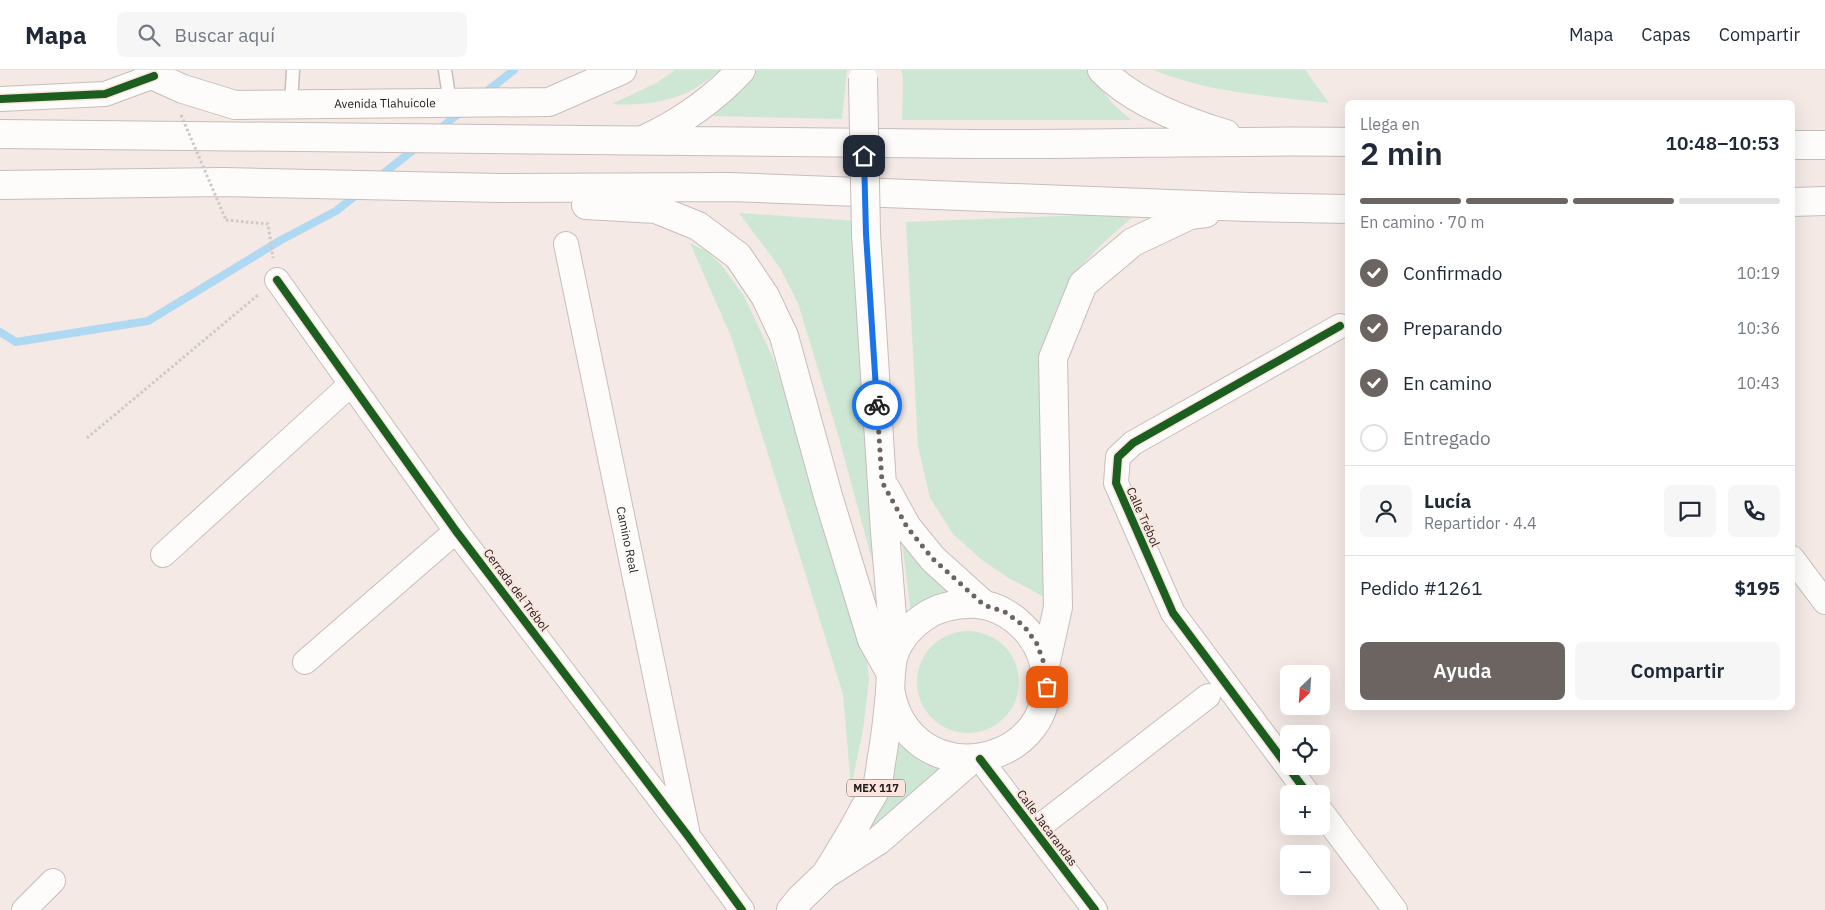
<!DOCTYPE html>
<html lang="es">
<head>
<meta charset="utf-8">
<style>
	body { margin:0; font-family:"IBM Plex Sans",sans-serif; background:#f6f6f7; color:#1f2937; height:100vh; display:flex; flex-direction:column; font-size:19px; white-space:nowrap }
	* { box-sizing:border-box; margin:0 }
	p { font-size:16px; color:#747a83 }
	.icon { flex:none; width:28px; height:28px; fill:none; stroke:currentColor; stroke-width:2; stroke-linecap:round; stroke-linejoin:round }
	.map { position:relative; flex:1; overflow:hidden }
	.drawer { position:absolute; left:1345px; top:30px; width:450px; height:610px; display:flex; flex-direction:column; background:#fff; border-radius:8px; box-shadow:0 5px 20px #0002 }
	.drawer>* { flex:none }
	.needle { width:32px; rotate:205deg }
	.buttons { position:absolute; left:1280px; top:595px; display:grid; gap:10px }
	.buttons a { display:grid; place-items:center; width:50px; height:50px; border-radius:8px; background:#fff; box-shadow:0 5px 20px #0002; font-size:25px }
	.pin { position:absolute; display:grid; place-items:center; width:42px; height:42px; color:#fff; margin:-21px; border-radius:10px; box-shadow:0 2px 8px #0006 }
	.courier { position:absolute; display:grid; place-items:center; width:50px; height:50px; margin:-25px; border:4px solid #1a73e8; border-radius:50%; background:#fff; color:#222; box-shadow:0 1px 6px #0007 }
	.head em { font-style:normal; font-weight:600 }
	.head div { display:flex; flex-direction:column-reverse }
	.head { display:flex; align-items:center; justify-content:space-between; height:85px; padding:0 15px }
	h1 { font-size:32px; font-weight:600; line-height:38px }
	.bar { display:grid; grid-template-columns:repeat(4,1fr); gap:8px 5px; align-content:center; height:60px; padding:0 15px }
	.bar i { height:6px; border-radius:4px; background:#e0e1e3 }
	.bar .on { background:#6c6461 }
	.bar p { grid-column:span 4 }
	.line { display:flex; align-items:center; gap:12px; padding:0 15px; border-top:1px solid #e0e1e3 }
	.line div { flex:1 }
	.round { display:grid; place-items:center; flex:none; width:52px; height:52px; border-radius:8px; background:#f6f6f7 }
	ol { padding:0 15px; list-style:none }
	li { display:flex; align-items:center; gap:15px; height:55px }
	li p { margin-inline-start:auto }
	li .icon { padding:5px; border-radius:50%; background:#6c6461; color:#fff; stroke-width:4 }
	li:last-child { color:#747a83 }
	li i { width:28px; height:28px; border:2px solid #e0e1e3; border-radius:50% }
	.primary-button { display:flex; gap:10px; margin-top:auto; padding:10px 15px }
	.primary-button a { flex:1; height:58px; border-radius:8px; background:#6c6461; color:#fff; font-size:20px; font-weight:600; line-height:58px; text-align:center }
	.primary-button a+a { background:#f6f6f7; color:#1f2937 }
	header { display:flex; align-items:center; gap:30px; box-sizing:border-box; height:70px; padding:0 25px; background:#fff; border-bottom:1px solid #e0e1e3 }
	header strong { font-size:24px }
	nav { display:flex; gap:28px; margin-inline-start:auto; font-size:18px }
	.search { width:350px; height:45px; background:#f6f6f7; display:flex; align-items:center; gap:12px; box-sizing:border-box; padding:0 18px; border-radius:8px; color:#747a83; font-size:19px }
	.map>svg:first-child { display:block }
</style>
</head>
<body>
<header>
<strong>Mapa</strong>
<div class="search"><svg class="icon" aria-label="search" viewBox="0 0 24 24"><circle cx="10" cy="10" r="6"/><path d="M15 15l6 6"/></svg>Buscar aquí</div>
<nav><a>Mapa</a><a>Capas</a><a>Compartir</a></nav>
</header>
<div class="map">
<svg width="1825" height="840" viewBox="0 0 1825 840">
	<rect width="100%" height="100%" fill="#f4e9e5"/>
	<!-- green -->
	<path fill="#cee7d4" d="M 675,0 L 721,0 C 712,6 702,15 692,20 C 668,33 639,36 612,34 L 656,13 Z
		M 757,0 L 847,0 L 842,49 L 707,46 L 743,20 Z
		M 901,0 L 1087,0 L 1112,33 L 1131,50 L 902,50 L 903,7 Z
		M 1154,0 L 1305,0 L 1329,33 C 1270,26 1209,23 1154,0 Z
		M 739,143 L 857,151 L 879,516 L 839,368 L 798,233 L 780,198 Z
		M 1137,143 L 1102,174 L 1079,198 L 1055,241 L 1047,273 L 1046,528 L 1007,507 L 982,490 L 953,464 L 930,428 L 918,376 L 906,152 Z
		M 690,173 L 708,182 L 722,196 L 744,226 L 774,290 L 803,379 L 866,579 L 869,610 L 863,660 L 851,717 L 843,624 L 732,269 Z
		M 900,457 L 955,522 L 911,543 Z
		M917 612a51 51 0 1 1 102 0a51 51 0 1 1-102 0Z
		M 902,662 L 955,694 L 871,758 Z"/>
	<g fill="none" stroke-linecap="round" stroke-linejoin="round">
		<!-- stream -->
		<path stroke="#afd8f3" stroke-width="8" d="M 482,25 L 514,0
			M 437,61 L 462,41
			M 379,107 L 417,77
			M 0,262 L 16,272 L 148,251 L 281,170 L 336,141 L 360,122"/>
		<defs>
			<path id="lane" d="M 445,0 L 450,33
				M 291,34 L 293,0"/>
			<g id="street">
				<path d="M 0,29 L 105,24 L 154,6"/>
				<path id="s1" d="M 566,174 L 687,760"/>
				<path d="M 277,210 L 456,461 L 688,766 L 742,840"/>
				<path d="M 163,485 L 351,314"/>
				<path d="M 1792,488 L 1825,532"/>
				<path d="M 305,592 L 456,461"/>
				<path d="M 980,689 L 1095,840"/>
				<path d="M 1308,724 L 1173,543 L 1116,413 L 1118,387 L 1133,373 L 1340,256"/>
				<path d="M 1321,741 L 1395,840"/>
				<path d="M 1035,760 L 1208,626"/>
				<path d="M 24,840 L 53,811"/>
			</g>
			<g id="secondary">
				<path id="s2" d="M 149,0 L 154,6 L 183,19 L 235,35 L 549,32 L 622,0"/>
			</g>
			<path id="primary" d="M 866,164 L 885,462 L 895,582
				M 886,419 L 907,457 L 933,489 L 984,535
				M 826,804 C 839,783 853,761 864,739 C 868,732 874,724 877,716 C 879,709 880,701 881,693 C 885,670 888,646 890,622 C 891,608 890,595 895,581 C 901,568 912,555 924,547 C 940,536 958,533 978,534 C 999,536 1018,549 1031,566 C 1040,578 1045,592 1046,608 C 1052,688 942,719 901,651 C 895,641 892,630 890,619
				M 791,840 L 801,828 L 826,804 L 879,770 L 971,690"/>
			<path id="highway" d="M 1102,0 C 1131,31 1186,52 1226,64
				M 0,64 C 325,68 650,72 975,74 C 1099,75 1223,70 1348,72
				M 643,70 C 680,53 713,30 741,0
				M 1792,75 L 1825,75
				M 0,115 L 224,112 L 499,118 L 729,117 L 1248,137 L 1348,139
				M 1792,132 L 1825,131
				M 586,135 L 656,139 L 698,156 L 738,186 L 765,226 L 784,266 L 828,426 L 872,570 L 890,602
				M 1045,596 L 1058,537 L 1053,288 L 1083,214 L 1133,172 L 1190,145 L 1206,143"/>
		</defs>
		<!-- lane casing -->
		<use href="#lane" stroke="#c6beba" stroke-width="15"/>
		<!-- street casing -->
		<use href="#street" stroke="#c6beba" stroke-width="26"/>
		<!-- secondary casing -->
		<use href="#secondary" stroke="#c6beba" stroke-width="30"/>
		<!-- primary casing -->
		<use href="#primary" stroke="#c6beba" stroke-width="30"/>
		<!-- highway casing -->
		<use href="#highway" stroke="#c6beba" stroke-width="30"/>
		<!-- path -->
		<path stroke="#cdc9c9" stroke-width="3" stroke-dasharray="2.5 2.5" stroke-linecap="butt" d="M 226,150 L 268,154 L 273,188
			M 87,368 L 258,225"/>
		<!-- lane -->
		<use href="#lane" stroke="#fdfcfb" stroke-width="12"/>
		<!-- street -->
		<use href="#street" stroke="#fdfcfb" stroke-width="24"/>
		<!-- secondary -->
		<use href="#secondary" stroke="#fdfcfb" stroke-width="28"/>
		<!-- primary -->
		<use href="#primary" stroke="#fdfcfb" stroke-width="28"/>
		<!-- highway -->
		<use href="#highway" stroke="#fdfcfb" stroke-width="28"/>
		<defs>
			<path id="primary-bridge" d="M 863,8 L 866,164"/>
		</defs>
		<!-- primary-bridge casing -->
		<use href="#primary-bridge" stroke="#c6beba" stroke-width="30" stroke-linecap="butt"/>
		<!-- path-bridge -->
		<path stroke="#cdc9c9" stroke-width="3" stroke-dasharray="2.5 2.5" stroke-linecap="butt" d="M 181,45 L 226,150"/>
		<!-- primary-bridge -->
		<use href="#primary-bridge" stroke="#fdfcfb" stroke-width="28"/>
		<defs>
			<path id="cycleway" d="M 0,29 L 105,24 L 154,6
				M 277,210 L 456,461 L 688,766 L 742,840
				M 980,689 L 1095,840
				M 1308,724 L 1173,543 L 1116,413 L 1118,387 L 1133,373 L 1340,256"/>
		</defs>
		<!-- cycleway casing -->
		<use href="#cycleway" stroke="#fae6df" stroke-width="11"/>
		<!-- cycleway -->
		<use href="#cycleway" stroke="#1b5e20" stroke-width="8"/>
	</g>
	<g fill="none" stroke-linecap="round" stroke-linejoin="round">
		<!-- done -->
		<path stroke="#6c6461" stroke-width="5" stroke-dasharray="0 9" d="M 877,335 L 882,412 L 907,457 L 933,489 L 984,535 L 1005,542 L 1024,556 L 1037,574 L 1045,596 L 1047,617"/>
		<!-- route -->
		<path stroke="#1a73e8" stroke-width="6" d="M 864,86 L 866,164 L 877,335"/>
	</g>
	<g text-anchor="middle" stroke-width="4" stroke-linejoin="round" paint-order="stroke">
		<!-- shield labels -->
		<rect fill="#fae6df" stroke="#645955" stroke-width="1" x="847" y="709.5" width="58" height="17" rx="4"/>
		<g font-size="11" font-weight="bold" fill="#231c1a">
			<text x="876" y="722">MEX 117</text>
		</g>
		<!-- street labels -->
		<g font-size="12" fill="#231c1a" stroke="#fae6df">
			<text dy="4" stroke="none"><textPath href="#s2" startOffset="244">Avenida Tlahuicole</textPath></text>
			<text transform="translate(1143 447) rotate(66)" y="4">Calle Trébol</text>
			<text dy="4" stroke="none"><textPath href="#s1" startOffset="302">Camino Real</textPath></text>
			<text transform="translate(516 520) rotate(53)" y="4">Cerrada del Trébol</text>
			<text transform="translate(1047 758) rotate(53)" y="4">Calle Jacarandas</text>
		</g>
	</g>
</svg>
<div class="buttons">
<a><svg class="needle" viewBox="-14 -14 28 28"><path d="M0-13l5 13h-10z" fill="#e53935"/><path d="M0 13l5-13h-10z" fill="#747a83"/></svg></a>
<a><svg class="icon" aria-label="locate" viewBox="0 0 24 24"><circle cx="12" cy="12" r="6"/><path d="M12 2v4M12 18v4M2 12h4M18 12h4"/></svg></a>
<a>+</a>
<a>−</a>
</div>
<div class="pin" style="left:1047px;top:617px;background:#ea580c"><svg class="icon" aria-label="bag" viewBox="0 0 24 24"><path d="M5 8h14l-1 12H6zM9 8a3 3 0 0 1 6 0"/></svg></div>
<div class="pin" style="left:864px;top:86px;background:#1f2937"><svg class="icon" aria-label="home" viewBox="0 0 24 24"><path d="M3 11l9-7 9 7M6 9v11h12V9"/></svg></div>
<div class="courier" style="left:877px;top:335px"><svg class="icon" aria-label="bike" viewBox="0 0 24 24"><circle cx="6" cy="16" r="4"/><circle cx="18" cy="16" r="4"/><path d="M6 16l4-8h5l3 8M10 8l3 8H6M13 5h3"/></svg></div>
<section class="drawer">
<div class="head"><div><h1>2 min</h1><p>Llega en</p></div><em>10:48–10:53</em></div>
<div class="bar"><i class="on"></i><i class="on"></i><i class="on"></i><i></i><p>En camino · 70 m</p></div>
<ol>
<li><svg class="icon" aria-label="check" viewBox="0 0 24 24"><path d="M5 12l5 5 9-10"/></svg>Confirmado<p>10:19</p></li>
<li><svg class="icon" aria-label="check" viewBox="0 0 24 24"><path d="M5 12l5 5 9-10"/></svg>Preparando<p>10:36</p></li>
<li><svg class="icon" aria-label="check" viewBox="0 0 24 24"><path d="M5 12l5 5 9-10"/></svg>En camino<p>10:43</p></li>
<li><i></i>Entregado</li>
</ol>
<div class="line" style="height:90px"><a class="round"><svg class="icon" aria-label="person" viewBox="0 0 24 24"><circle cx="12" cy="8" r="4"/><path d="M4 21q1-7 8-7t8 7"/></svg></a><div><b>Lucía</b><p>Repartidor · 4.4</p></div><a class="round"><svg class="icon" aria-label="chat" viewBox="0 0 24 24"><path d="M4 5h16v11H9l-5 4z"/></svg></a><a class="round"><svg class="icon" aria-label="phone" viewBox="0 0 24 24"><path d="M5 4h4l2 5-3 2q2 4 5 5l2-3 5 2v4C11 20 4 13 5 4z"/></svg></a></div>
<div class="line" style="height:65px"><div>Pedido #1261</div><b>$195</b></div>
<div class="primary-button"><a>Ayuda</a><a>Compartir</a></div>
</section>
</div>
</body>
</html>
